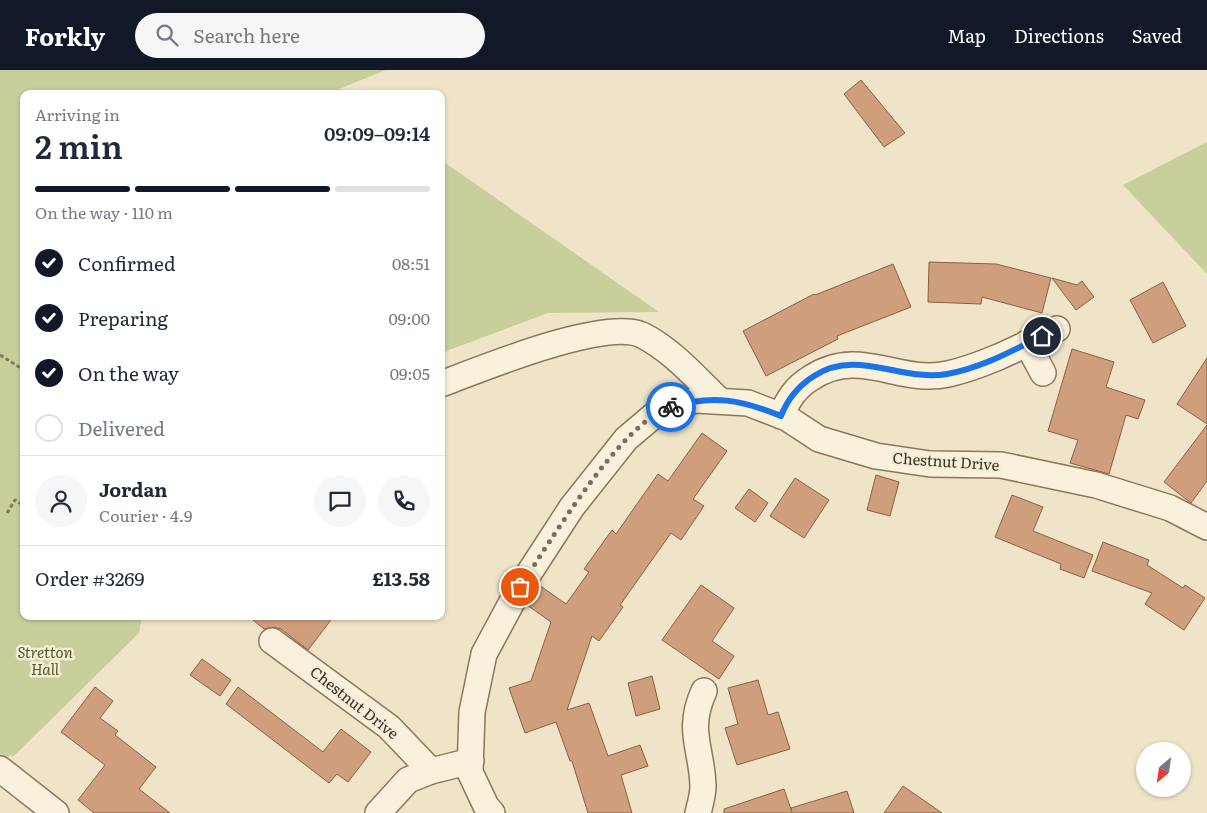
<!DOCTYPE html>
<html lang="en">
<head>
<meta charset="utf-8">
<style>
	body { margin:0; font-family:Literata,serif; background:#f6f6f7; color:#1f2937; height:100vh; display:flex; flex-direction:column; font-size:19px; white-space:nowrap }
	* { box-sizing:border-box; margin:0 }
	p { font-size:16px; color:#747a83 }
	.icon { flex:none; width:28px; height:28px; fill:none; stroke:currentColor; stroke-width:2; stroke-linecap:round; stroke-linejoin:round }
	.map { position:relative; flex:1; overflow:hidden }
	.sheet { position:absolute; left:20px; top:20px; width:425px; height:530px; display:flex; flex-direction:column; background:#fff; border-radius:10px; box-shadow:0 1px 4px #0004 }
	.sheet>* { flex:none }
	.needle { width:32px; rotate:209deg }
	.tools { position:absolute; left:1136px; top:672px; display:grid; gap:10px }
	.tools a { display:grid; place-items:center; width:55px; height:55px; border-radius:50%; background:#fff; box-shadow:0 1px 4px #0004; font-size:25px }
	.pin { position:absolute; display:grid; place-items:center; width:42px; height:42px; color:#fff; margin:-21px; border:2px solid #fff; border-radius:50%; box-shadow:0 1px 5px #0007 }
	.courier { position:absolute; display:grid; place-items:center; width:50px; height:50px; margin:-25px; border:4px solid #1a73e8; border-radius:50%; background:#fff; color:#222; box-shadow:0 1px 6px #0007 }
	.overview em { font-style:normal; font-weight:600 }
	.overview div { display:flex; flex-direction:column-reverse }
	.overview { display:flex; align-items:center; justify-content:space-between; height:85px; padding:0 15px }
	h1 { font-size:32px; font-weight:600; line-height:38px }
	.bar { display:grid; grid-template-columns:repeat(4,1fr); gap:8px 5px; align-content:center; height:60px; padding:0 15px }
	.bar i { height:6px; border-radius:4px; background:#e0e1e3 }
	.bar .on { background:#111827 }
	.bar p { grid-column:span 4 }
	.line { display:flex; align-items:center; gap:12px; padding:0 15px; border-top:1px solid #e0e1e3 }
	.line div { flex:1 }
	.round { display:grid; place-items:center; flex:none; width:52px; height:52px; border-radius:26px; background:#f6f6f7 }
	ol { padding:0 15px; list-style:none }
	li { display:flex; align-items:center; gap:15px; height:55px }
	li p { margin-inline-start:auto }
	li .icon { padding:5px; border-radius:50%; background:#111827; color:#fff; stroke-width:4 }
	li:last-child { color:#747a83 }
	li i { width:28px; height:28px; border:2px solid #e0e1e3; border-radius:50% }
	header { display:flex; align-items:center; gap:30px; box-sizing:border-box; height:70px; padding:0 25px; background:#111827; color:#fff }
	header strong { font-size:24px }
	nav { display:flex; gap:28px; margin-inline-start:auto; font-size:18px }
	.search { width:350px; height:45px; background:#f6f6f7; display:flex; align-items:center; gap:12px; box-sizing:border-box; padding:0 18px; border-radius:28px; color:#747a83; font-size:19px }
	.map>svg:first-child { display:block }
</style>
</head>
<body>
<header>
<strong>Forkly</strong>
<div class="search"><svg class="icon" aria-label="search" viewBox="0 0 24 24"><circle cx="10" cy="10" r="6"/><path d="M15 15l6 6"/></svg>Search here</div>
<nav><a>Map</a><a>Directions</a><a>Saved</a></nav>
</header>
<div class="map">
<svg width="1207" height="743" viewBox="0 0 1207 743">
	<rect width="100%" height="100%" fill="#f0e4c8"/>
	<!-- green -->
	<path fill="#c9cf9b" d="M 0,0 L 386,0 L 339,19 L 346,24 L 24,24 L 24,546 L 142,546 L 139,563 L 13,687 L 10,685 L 6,690 L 0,687 Z
		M 1207,72 L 1207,204 L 1123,115 Z
		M 441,90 L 659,242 L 548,243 L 441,283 Z"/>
	<!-- building -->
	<path fill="#cf9f7d" stroke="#8d5f41" d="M 861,10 L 905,63 L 884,77 L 844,24 Z
		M 929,192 L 996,194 L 1051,208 L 1042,243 L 982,227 L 981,234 L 928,232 Z
		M 893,194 L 911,237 L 837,266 L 838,269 L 766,306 L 743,261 L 814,224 L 815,225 Z
		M 1052,208 L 1077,215 L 1082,211 L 1094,227 L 1076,240 Z
		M 1163,212 L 1186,256 L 1153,273 L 1130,230 Z
		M 1072,279 L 1114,292 L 1106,317 L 1145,330 L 1138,349 L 1126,345 L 1109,404 L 1070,393 L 1078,370 L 1048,361 Z
		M 1207,288 L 1207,354 L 1177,334 Z
		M 1207,355 L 1207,411 L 1191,433 L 1164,412 Z
		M 702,363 L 727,381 L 693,429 L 704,436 L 681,470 L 671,463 L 620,535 L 623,537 L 599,571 L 592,566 L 567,640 L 589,633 L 608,686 L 640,675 L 648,696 L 621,705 L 632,743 L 588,743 L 572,691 L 570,691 L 556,652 L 525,663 L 509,618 L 531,611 L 551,552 L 527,535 L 539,515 L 566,534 L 589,502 L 584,499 L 612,460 L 616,464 L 658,404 L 668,411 Z
		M 876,405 L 899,412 L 890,446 L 867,440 Z
		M 795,408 L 829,430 L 804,468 L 770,446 Z
		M 749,419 L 768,433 L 755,452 L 735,438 Z
		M 1012,425 L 1043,437 L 1033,461 L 1093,485 L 1084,508 L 1060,499 L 1061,494 L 995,467 Z
		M 1103,472 L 1149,490 L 1147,495 L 1183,518 L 1185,515 L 1205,528 L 1184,560 L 1145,534 L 1152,523 L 1092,501 Z
		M 701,515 L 734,538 L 712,571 L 734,586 L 719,609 L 662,570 Z
		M 248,546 L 334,546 L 308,580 L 281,559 L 273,557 L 264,559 Z
		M 202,589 L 231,610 L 220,626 L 190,605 Z
		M 652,606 L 660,639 L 636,646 L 628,613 Z
		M 758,610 L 768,645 L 778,642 L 790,679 L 737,695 L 725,658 L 738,654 L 728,618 Z
		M 95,617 L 113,631 L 100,648 L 118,661 L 115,665 L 156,697 L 139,719 L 170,743 L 94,743 L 78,730 L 105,695 L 61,662 Z
		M 238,617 L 323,682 L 341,659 L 371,682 L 348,712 L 337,704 L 329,713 L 226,634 Z
		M 903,716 L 942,743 L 884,743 Z
		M 784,719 L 792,742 L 791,738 L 847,721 L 854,743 L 724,743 L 724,739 Z"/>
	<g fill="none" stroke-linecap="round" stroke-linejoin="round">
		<defs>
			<path id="minor" d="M 1027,273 L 1043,303
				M 441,314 C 481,299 604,248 642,265 C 672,280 696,308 720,331
				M 781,346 C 788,329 796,317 811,308 C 860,276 899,315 948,304 C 987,295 1022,276 1057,259
				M 272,571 L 389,657 L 431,701
				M 0,699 L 56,743
				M 378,743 L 408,710 L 431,701 L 471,691
				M 492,743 L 486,736 L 470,702 L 472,642 L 484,584 L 520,517 L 572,437 L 626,369 L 659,341 L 696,330 L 748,333 L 787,348 L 819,369 L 876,386 L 930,394 L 1001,395 L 1096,415 L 1170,438 L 1207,457
				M 698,743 C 700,735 703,725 703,716 C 702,678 686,661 704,621"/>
		</defs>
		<!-- minor casing -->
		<use href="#minor" stroke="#8d765c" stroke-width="28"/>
		<!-- path -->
		<path stroke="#8d765c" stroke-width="3" stroke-dasharray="4 2.5" stroke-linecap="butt" d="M 0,285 L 24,300
			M 7,443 L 15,430 L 24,436"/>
		<!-- minor -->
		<use href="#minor" stroke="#faf1dc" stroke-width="25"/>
	</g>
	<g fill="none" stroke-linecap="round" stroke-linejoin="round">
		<!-- done -->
		<path stroke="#7c6e5b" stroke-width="5" stroke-dasharray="0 9" d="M 520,517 C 550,472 621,352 671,337"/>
		<!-- route -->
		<path stroke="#1a73e8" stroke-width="6" d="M 671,337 C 713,324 742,330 781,346 C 788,328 798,316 814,306 C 856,278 902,312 947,304 C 981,298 1012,281 1042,266"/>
	</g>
	<g text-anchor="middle" stroke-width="5" stroke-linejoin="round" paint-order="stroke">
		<!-- street labels -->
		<g font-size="15" fill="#3d2e20" stroke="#f7eed8">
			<text transform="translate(946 392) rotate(4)" y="5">Chestnut Drive</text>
			<text transform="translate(354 633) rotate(38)" y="5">Chestnut Drive</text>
		</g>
		<!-- park labels -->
		<g font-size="15" font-style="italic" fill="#4d5a26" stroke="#f7eed8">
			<text x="45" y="588">Stretton<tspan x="45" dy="17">Hall</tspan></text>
		</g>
	</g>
</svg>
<div class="tools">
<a><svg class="needle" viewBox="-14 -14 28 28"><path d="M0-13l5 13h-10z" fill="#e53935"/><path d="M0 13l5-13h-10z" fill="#747a83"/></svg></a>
</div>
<div class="pin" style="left:520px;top:517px;background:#ea580c"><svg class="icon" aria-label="bag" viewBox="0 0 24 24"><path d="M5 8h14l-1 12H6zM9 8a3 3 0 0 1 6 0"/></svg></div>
<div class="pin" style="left:1042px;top:266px;background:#1f2937"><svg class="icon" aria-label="home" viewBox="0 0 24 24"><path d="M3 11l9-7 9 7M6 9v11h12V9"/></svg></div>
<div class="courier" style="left:671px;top:337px"><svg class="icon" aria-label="bike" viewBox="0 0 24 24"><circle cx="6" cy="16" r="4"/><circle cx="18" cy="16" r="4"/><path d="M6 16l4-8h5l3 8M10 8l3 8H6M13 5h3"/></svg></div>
<section class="sheet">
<div class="overview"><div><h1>2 min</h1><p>Arriving in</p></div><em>09:09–09:14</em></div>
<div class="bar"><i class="on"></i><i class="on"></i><i class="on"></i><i></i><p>On the way · 110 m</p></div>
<ol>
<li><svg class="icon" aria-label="check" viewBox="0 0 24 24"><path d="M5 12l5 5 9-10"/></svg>Confirmed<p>08:51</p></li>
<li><svg class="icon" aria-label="check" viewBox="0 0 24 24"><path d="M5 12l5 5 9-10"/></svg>Preparing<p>09:00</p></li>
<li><svg class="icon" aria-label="check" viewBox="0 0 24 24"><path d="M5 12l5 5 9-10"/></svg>On the way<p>09:05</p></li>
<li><i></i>Delivered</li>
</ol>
<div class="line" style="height:90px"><a class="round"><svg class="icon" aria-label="person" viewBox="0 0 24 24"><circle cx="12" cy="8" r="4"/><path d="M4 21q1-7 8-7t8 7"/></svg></a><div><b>Jordan</b><p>Courier · 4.9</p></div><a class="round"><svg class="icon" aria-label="chat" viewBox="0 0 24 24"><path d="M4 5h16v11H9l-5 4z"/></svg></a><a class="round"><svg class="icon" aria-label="phone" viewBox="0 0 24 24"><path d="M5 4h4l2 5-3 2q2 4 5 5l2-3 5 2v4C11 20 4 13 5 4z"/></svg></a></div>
<div class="line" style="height:65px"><div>Order #3269</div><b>£13.58</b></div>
</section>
</div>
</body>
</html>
